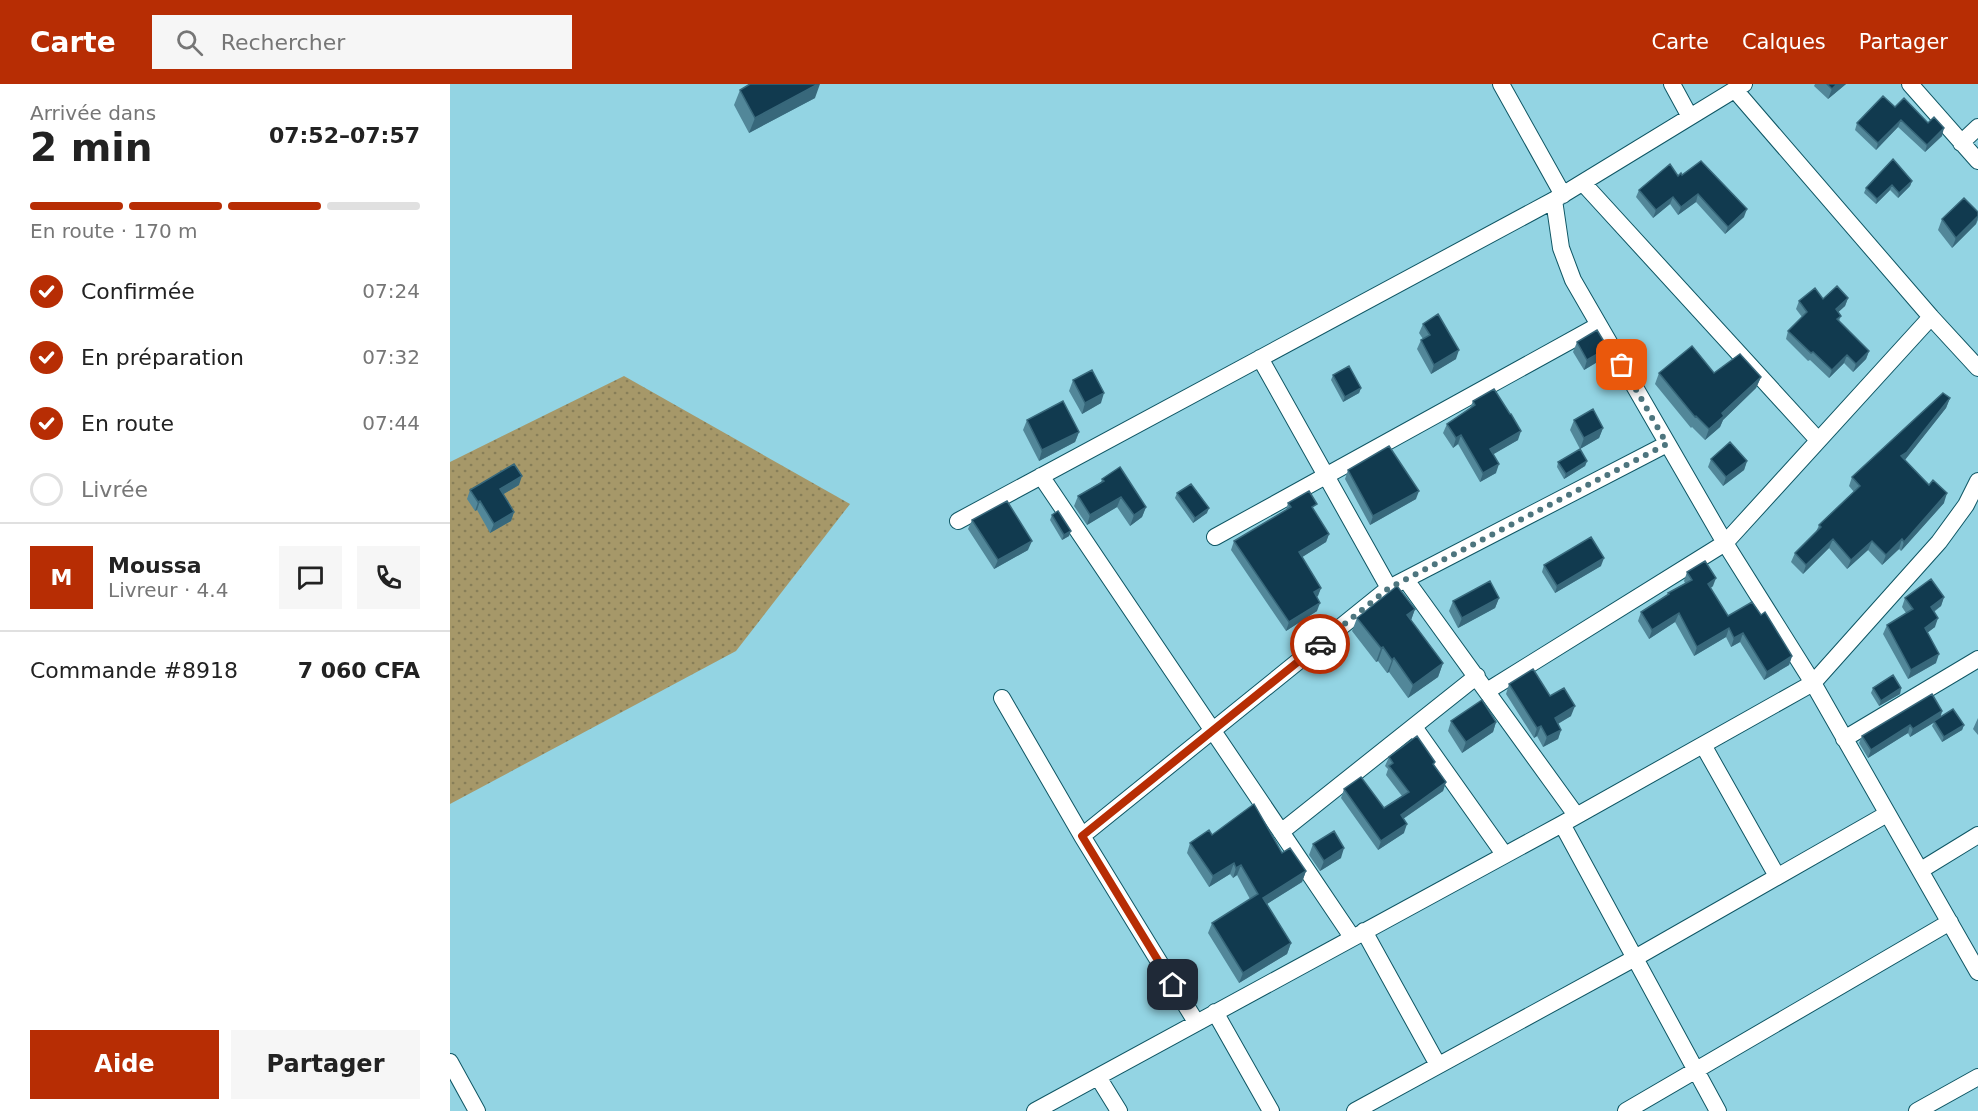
<!DOCTYPE html>
<html lang="fr">
<head>
<meta charset="utf-8">
<style>
	body { margin:0; font-family:"DejaVu Sans",sans-serif; background:#f6f6f6; color:#222; height:100vh; display:flex; flex-direction:column; font-size:22px; white-space:nowrap }
	* { box-sizing:border-box; margin:0 }
	p { font-size:20px; color:#767676 }
	.icon { flex:none; width:33px; height:33px; fill:none; stroke:currentColor; stroke-width:2; stroke-linecap:round; stroke-linejoin:round }
	.map { position:relative; flex:1; overflow:hidden }
	.details { display:flex; flex-direction:column; background:#fff; width:450px }
	.details>* { flex:none }
	.pin { position:absolute; display:grid; place-items:center; width:51px; height:51px; color:#fff; margin:-26px; border-radius:12px; box-shadow:0 3px 9px #0006 }
	.courier { position:absolute; display:grid; place-items:center; width:60px; height:60px; margin:-30px; border:4px solid #b72d04; border-radius:50%; background:#fff; color:#222; box-shadow:0 2px 8px #0007 }
	.overview em { font-style:normal; font-weight:600 }
	.overview div { display:flex; flex-direction:column-reverse }
	.overview { display:flex; align-items:center; justify-content:space-between; height:102px; padding:0 30px }
	h1 { font-size:39px; font-weight:600; line-height:45px }
	.bar { display:grid; grid-template-columns:repeat(4,1fr); gap:9px 6px; align-content:center; height:72px; padding:0 30px }
	.bar i { height:8px; border-radius:4px; background:#e0e0e0 }
	.bar .selected { background:#b72d04 }
	.bar p { grid-column:span 4 }
	.line { display:flex; align-items:center; gap:15px; padding:0 30px; border-top:2px solid #e0e0e0 }
	.line div { flex:1 }
	.round { display:grid; place-items:center; flex:none; width:63px; height:63px; border-radius:0px; background:#f6f6f6 }
	ol { padding:0 30px; list-style:none }
	li { display:flex; align-items:center; gap:18px; height:66px }
	li p { margin-inline-start:auto }
	li .icon { padding:6px; border-radius:50%; background:#b72d04; color:#fff; stroke-width:4 }
	li:last-child { color:#767676 }
	li i { width:33px; height:33px; border:3px solid #e0e0e0; border-radius:50% }
	.primary-button { display:flex; gap:12px; margin-top:auto; padding:12px 30px }
	.primary-button a { flex:1; height:69px; border-radius:0px; background:#b72d04; color:#fff; font-size:24px; font-weight:600; line-height:69px; text-align:center }
	.primary-button a+a { background:#f6f6f6; color:#222 }
	header { display:flex; align-items:center; gap:36px; box-sizing:border-box; height:84px; padding:0 30px; background:#b72d04; color:#fff }
	header strong { font-size:28px }
	nav { display:flex; gap:33px; margin-inline-start:auto; font-size:21px }
	.search { width:420px; height:54px; background:#f6f6f6; display:flex; align-items:center; gap:15px; box-sizing:border-box; padding:0 21px; border-radius:0px; color:#767676; font-size:22px }
	main { display:flex; flex:1; min-height:0 }
	.map>svg:first-child { display:block }
</style>
</head>
<body>
<header>
<strong>Carte</strong>
<div class="search"><svg class="icon" aria-label="search" viewBox="0 0 24 24"><circle cx="10" cy="10" r="6"/><path d="M15 15l6 6"/></svg>Rechercher</div>
<nav><a>Carte</a><a>Calques</a><a>Partager</a></nav>
</header>
<main>
<section class="details">
<div class="overview"><div><h1>2 min</h1><p>Arrivée dans</p></div><em>07:52–07:57</em></div>
<div class="bar"><i class="selected"></i><i class="selected"></i><i class="selected"></i><i></i><p>En route · 170 m</p></div>
<ol>
<li><svg class="icon" aria-label="check" viewBox="0 0 24 24"><path d="M5 12l5 5 9-10"/></svg>Confirmée<p>07:24</p></li>
<li><svg class="icon" aria-label="check" viewBox="0 0 24 24"><path d="M5 12l5 5 9-10"/></svg>En préparation<p>07:32</p></li>
<li><svg class="icon" aria-label="check" viewBox="0 0 24 24"><path d="M5 12l5 5 9-10"/></svg>En route<p>07:44</p></li>
<li><i></i>Livrée</li>
</ol>
<div class="line" style="height:108px"><b class="round" style="background:#b72d04;color:#fff">M</b><div><b>Moussa</b><p>Livreur · 4.4</p></div><a class="round"><svg class="icon" aria-label="chat" viewBox="0 0 24 24"><path d="M4 5h16v11H9l-5 4z"/></svg></a><a class="round"><svg class="icon" aria-label="phone" viewBox="0 0 24 24"><path d="M5 4h4l2 5-3 2q2 4 5 5l2-3 5 2v4C11 20 4 13 5 4z"/></svg></a></div>
<div class="line" style="height:78px"><div>Commande #8918</div><b>7 060 CFA</b></div>
<div class="primary-button"><a>Aide</a><a>Partager</a></div>
</section>
<div class="map">
<svg width="1528" height="1027" viewBox="0 0 1528 1027">
	<defs>
		<pattern id="grass-dots" width="8" height="8" patternUnits="userSpaceOnUse" patternTransform="scale(1.5)"><rect width="8" height="8" fill="#a69869"/><path d="M2 2h.1M6 6h.1" fill="none" stroke="#877e58" stroke-width="1.8" stroke-linecap="round"/></pattern>
	</defs>
	<rect width="100%" height="100%" fill="#93d4e3"/>
	<!-- grass -->
	<path fill="url(#grass-dots)" d="M 174,292 L 400,420 L 286,567 L 0,720 L 0,378 Z"/>
	<g fill="none" stroke-linecap="round" stroke-linejoin="round">
		<defs>
			<path id="minor" d="M 1051,0 L 1113,111
				M 1222,0 L 1240,33
				M 1460,0 L 1528,77
				M 1285,6 L 1481,233 L 1528,284
				M 1511,59 L 1528,43
				M 1133,99 L 1368,356
				M 1104,116 L 1111,164 L 1123,196 L 1275,459 L 1363,599 L 1528,888
				M 810,274 L 939,504
				M 591,392 L 902,853
				M 508,437 L 1104,116 L 1294,0
				M 765,453 L 1149,241
				M 956,496 L 1126,731
				M 1037,607 L 1275,459 L 1481,233
				M 552,614 L 632,752 L 746,938
				M 964,643 L 1054,770
				M 1394,655 L 1528,575
				M 1253,661 L 1327,792
				M 1112,740 L 1268,1027
				M 831,748 L 1027,592
				M 632,752 L 939,504 L 1217,360
				M 1471,786 L 1528,751
				M 914,847 L 988,981
				M 765,928 L 821,1027
				M 0,978 L 27,1027
				M 648,993 L 669,1027
				M 585,1027 L 1112,740 L 1363,599 L 1489,458 L 1516,421 L 1528,397
				M 905,1027 L 1185,874 L 1437,730
				M 1176,1027 L 1500,838
				M 1467,1027 L 1528,993"/>
		</defs>
		<!-- minor casing -->
		<use href="#minor" stroke="#0e5664" stroke-width="18"/>
		<!-- minor -->
		<use href="#minor" stroke="#fff" stroke-width="16"/>
	</g>
	<!-- wall -->
	<path fill="#528799" d="M 1365,0 L 1396,0 L 1378,15 L 1364,2 Z
		M 290,6 L 365,14 L 299,49 L 284,21 Z
		M 1445,23 L 1478,39 L 1492,52 L 1475,68 L 1448,43 L 1426,66 L 1405,46 L 1407,39 Z
		M 1232,91 L 1294,133 L 1275,150 L 1246,118 L 1228,131 L 1220,120 L 1203,134 L 1186,113 L 1189,106 Z
		M 1462,97 L 1460,102 L 1448,114 L 1440,106 L 1426,120 L 1414,109 L 1416,104 Z
		M 1528,128 L 1528,136 L 1526,140 L 1502,164 L 1488,146 L 1492,135 Z
		M 1398,214 L 1395,222 L 1388,228 L 1391,232 L 1389,237 L 1419,267 L 1416,275 L 1403,288 L 1394,279 L 1379,294 L 1360,276 L 1358,277 L 1336,255 L 1338,247 L 1352,233 L 1346,225 L 1349,217 Z
		M 973,240 L 1006,275 L 981,290 L 967,265 L 971,256 L 973,255 L 969,249 Z
		M 1127,258 L 1158,264 L 1154,274 L 1134,286 L 1123,268 Z
		M 1209,289 L 1264,289 L 1311,293 L 1306,304 L 1273,336 L 1270,343 L 1255,356 L 1242,343 L 1241,344 L 1205,300 Z
		M 883,291 L 911,304 L 909,309 L 893,318 L 881,296 Z
		M 623,296 L 651,319 L 632,330 L 619,307 Z
		M 1500,314 L 1496,324 L 1455,376 L 1494,419 L 1451,467 L 1449,465 L 1432,481 L 1418,466 L 1397,485 L 1379,464 L 1353,490 L 1341,478 L 1345,469 L 1366,448 L 1369,441 L 1404,408 L 1399,402 L 1402,393 Z
		M 1023,317 L 1068,356 L 1043,370 L 1046,389 L 1030,398 L 1008,360 L 1003,364 L 993,349 L 997,340 L 1020,324 Z
		M 577,336 L 629,348 L 625,358 L 589,377 L 573,346 Z
		M 1124,336 L 1153,344 L 1149,354 L 1130,365 L 1120,346 Z
		M 1261,375 L 1297,377 L 1294,386 L 1273,402 L 1258,383 Z
		M 1137,377 L 1135,382 L 1114,395 L 1107,383 L 1108,378 Z
		M 898,386 L 966,415 L 920,441 L 895,395 Z
		M 652,395 L 696,423 L 692,433 L 680,442 L 667,423 L 637,441 L 624,422 L 628,412 L 651,398 Z
		M 69,401 L 53,410 L 64,428 L 61,437 L 40,449 L 27,426 L 25,427 L 17,415 L 20,406 Z
		M 727,409 L 757,429 L 743,439 L 725,414 Z
		M 838,419 L 864,427 L 879,450 L 876,458 L 852,473 L 871,504 L 867,513 L 867,527 L 836,547 L 781,466 L 784,457 L 836,426 Z
		M 602,431 L 619,452 L 612,456 L 600,436 Z
		M 522,436 L 578,466 L 544,485 L 518,445 Z
		M 1094,481 L 1151,482 L 1105,509 L 1092,488 Z
		M 1237,488 L 1263,502 L 1260,504 L 1278,532 L 1311,531 L 1342,572 L 1339,581 L 1314,596 L 1290,558 L 1281,563 L 1276,553 L 1244,572 L 1225,538 L 1199,555 L 1188,537 L 1191,528 L 1217,511 L 1218,509 L 1235,499 L 1234,497 Z
		M 1494,513 L 1491,522 L 1484,528 L 1485,543 L 1477,548 L 1486,579 L 1458,595 L 1433,550 L 1437,541 L 1456,529 L 1452,523 L 1455,514 Z
		M 1049,514 L 1045,524 L 1008,544 L 999,527 L 1003,517 Z
		M 965,525 L 961,536 L 993,579 L 988,593 L 958,614 L 939,588 L 937,589 L 928,577 L 926,578 L 902,547 L 907,534 Z
		M 1059,600 L 1100,612 L 1121,632 L 1108,640 L 1111,646 L 1108,655 L 1093,663 L 1087,652 L 1084,654 L 1056,610 Z
		M 1423,604 L 1451,604 L 1450,610 L 1429,622 L 1421,609 Z
		M 1492,627 L 1490,634 L 1514,641 L 1512,646 L 1492,658 L 1482,642 L 1484,638 L 1460,653 L 1458,649 L 1418,674 L 1409,659 L 1412,652 Z
		M 1528,634 L 1528,651 L 1523,645 Z
		M 1001,637 L 1046,638 L 1043,648 L 1012,669 L 998,647 Z
		M 939,673 L 985,678 L 984,681 L 996,698 L 993,707 L 953,735 L 954,749 L 928,766 L 891,714 L 894,705 L 934,724 L 952,712 L 936,691 L 938,685 L 935,682 Z
		M 762,751 L 832,769 L 856,787 L 852,798 L 817,820 L 841,859 L 837,870 L 789,899 L 758,849 L 762,839 L 800,815 L 787,791 L 783,794 L 780,790 L 759,803 L 737,769 L 740,759 Z
		M 863,760 L 891,774 L 870,787 L 859,771 Z"/>
	<!-- shaded-wall -->
	<path fill="#38687b" d="M 368,0 L 370,0 L 365,14 L 299,49 L 305,34 Z
		M 1387,0 L 1396,0 L 1378,15 L 1382,5 Z
		M 1451,36 L 1448,43 L 1426,66 L 1428,59 Z
		M 1494,44 L 1492,52 L 1475,68 L 1477,61 Z
		M 1462,97 L 1460,102 L 1448,114 L 1449,109 Z
		M 1442,101 L 1440,106 L 1426,120 L 1427,115 Z
		M 1248,110 L 1246,118 L 1228,131 L 1231,123 Z
		M 1223,113 L 1220,120 L 1203,134 L 1206,126 Z
		M 1297,125 L 1294,133 L 1275,150 L 1278,143 Z
		M 1528,132 L 1526,140 L 1502,164 L 1506,154 Z
		M 1398,214 L 1395,222 L 1383,233 L 1386,225 Z
		M 1158,264 L 1154,274 L 1134,286 L 1137,276 Z
		M 1009,266 L 1006,275 L 981,290 L 984,281 Z
		M 1419,267 L 1416,275 L 1403,288 L 1406,280 Z
		M 1397,271 L 1394,279 L 1379,294 L 1382,286 Z
		M 1311,293 L 1306,304 L 1273,336 L 1270,343 L 1255,356 L 1259,345 L 1272,329 Z
		M 911,304 L 909,309 L 893,318 L 895,313 Z
		M 654,309 L 651,319 L 632,330 L 635,319 Z
		M 1500,314 L 1496,324 L 1454,377 L 1451,372 Z
		M 1153,344 L 1149,354 L 1130,365 L 1134,354 Z
		M 1071,347 L 1068,356 L 1037,374 L 1040,365 Z
		M 629,348 L 625,358 L 589,377 L 592,366 Z
		M 1011,351 L 1008,360 L 1003,364 L 1006,354 Z
		M 1137,377 L 1135,382 L 1114,395 L 1116,390 Z
		M 1297,377 L 1294,386 L 1273,402 L 1276,393 Z
		M 1049,380 L 1046,389 L 1030,398 L 1033,389 Z
		M 72,392 L 69,401 L 47,414 L 50,405 Z
		M 969,407 L 966,415 L 920,441 L 923,432 Z
		M 1497,409 L 1494,419 L 1451,467 L 1454,458 Z
		M 671,413 L 667,423 L 637,441 L 640,431 Z
		M 30,417 L 27,426 L 25,427 L 28,418 Z
		M 696,423 L 692,433 L 680,442 L 684,431 Z
		M 759,424 L 757,429 L 743,439 L 745,434 Z
		M 64,428 L 61,437 L 40,449 L 44,440 Z
		M 621,447 L 619,452 L 612,456 L 614,451 Z
		M 879,450 L 876,458 L 846,477 L 849,468 Z
		M 1383,455 L 1379,464 L 1353,490 L 1356,481 Z
		M 1452,455 L 1449,465 L 1432,481 L 1436,471 Z
		M 582,457 L 578,466 L 544,485 L 548,476 Z
		M 1422,457 L 1418,466 L 1397,485 L 1401,476 Z
		M 1154,474 L 1151,482 L 1105,509 L 1107,502 Z
		M 1266,494 L 1263,502 L 1255,509 L 1258,500 Z
		M 871,504 L 868,512 L 861,517 L 864,508 Z
		M 1494,513 L 1491,522 L 1477,532 L 1481,523 Z
		M 1049,514 L 1045,524 L 1008,544 L 1012,534 Z
		M 870,519 L 867,527 L 836,547 L 839,538 Z
		M 965,525 L 960,539 L 957,531 Z
		M 1229,529 L 1225,538 L 1199,555 L 1202,546 Z
		M 1488,534 L 1485,543 L 1472,553 L 1475,544 Z
		M 1279,544 L 1276,553 L 1244,572 L 1247,563 Z
		M 1293,549 L 1290,558 L 1281,563 L 1284,554 Z
		M 933,563 L 928,577 L 926,578 L 931,564 Z
		M 1489,570 L 1486,579 L 1458,595 L 1461,586 Z
		M 1342,572 L 1339,581 L 1314,596 L 1317,588 Z
		M 944,574 L 939,588 L 937,589 L 942,576 Z
		M 993,579 L 988,593 L 958,614 L 963,601 Z
		M 1451,604 L 1450,610 L 1429,622 L 1431,617 Z
		M 1125,622 L 1121,632 L 1102,643 L 1105,634 Z
		M 1492,627 L 1490,635 L 1460,653 L 1463,645 Z
		M 1046,638 L 1043,648 L 1012,669 L 1016,658 Z
		M 1460,641 L 1458,649 L 1418,674 L 1421,666 Z
		M 1514,641 L 1512,646 L 1492,658 L 1494,653 Z
		M 1091,642 L 1087,652 L 1084,654 L 1087,644 Z
		M 1111,646 L 1108,655 L 1093,663 L 1097,653 Z
		M 996,698 L 993,707 L 947,739 L 951,731 Z
		M 957,740 L 954,749 L 928,766 L 931,757 Z
		M 894,764 L 891,774 L 870,787 L 874,777 Z
		M 784,779 L 780,790 L 759,803 L 763,792 Z
		M 791,781 L 787,791 L 783,794 L 786,784 Z
		M 856,787 L 852,798 L 809,825 L 813,814 Z
		M 841,859 L 837,870 L 789,899 L 793,889 Z"/>
	<!-- building -->
	<path fill="#113a4f" stroke="#38687b" stroke-width="1.5" d="M 300,0 L 368,0 L 305,34 L 290,6 Z
		M 1377,0 L 1387,0 L 1382,5 Z
		M 1433,12 L 1445,23 L 1454,14 L 1478,39 L 1484,33 L 1494,44 L 1477,61 L 1451,36 L 1428,59 L 1407,39 Z
		M 1443,75 L 1462,97 L 1449,109 L 1442,101 L 1427,115 L 1416,104 Z
		M 1251,77 L 1297,125 L 1278,143 L 1248,110 L 1231,123 L 1223,113 L 1206,126 L 1189,106 L 1220,80 L 1228,92 L 1231,89 L 1232,91 Z
		M 1514,114 L 1528,128 L 1528,132 L 1506,154 L 1492,135 Z
		M 1387,202 L 1398,214 L 1386,225 L 1391,232 L 1387,235 L 1419,267 L 1406,280 L 1397,271 L 1382,286 L 1363,268 L 1361,269 L 1338,247 L 1357,228 L 1349,217 L 1365,204 L 1373,215 Z
		M 988,230 L 1009,266 L 984,281 L 971,256 L 980,251 L 973,240 Z
		M 1147,246 L 1158,264 L 1137,276 L 1127,258 Z
		M 1242,262 L 1264,289 L 1290,270 L 1311,293 L 1272,329 L 1274,332 L 1259,345 L 1246,332 L 1245,333 L 1209,289 Z
		M 899,282 L 911,304 L 895,313 L 883,291 Z
		M 642,286 L 654,309 L 635,319 L 623,296 Z
		M 1044,305 L 1060,330 L 1061,330 L 1071,347 L 1040,365 L 1049,380 L 1033,389 L 1011,351 L 1006,354 L 997,340 L 1025,321 L 1023,317 Z
		M 1493,309 L 1500,314 L 1457,368 L 1451,372 L 1479,401 L 1483,396 L 1497,409 L 1454,458 L 1452,455 L 1436,471 L 1422,457 L 1401,476 L 1383,455 L 1356,481 L 1345,469 L 1371,443 L 1369,441 L 1410,402 L 1402,393 Z
		M 613,317 L 629,348 L 592,366 L 577,336 Z
		M 1143,325 L 1153,344 L 1134,354 L 1124,336 Z
		M 1280,358 L 1297,377 L 1276,393 L 1261,375 Z
		M 939,362 L 969,407 L 923,432 L 898,386 Z
		M 1130,365 L 1137,377 L 1116,390 L 1108,378 Z
		M 64,380 L 72,392 L 50,405 L 64,428 L 44,440 L 30,417 L 28,418 L 20,406 Z
		M 670,383 L 696,423 L 684,431 L 671,413 L 640,431 L 628,412 L 654,397 L 652,395 Z
		M 741,400 L 759,424 L 745,434 L 727,409 Z
		M 859,407 L 867,420 L 862,423 L 879,450 L 849,468 L 871,504 L 864,508 L 870,519 L 839,538 L 784,457 L 841,423 L 838,419 Z
		M 557,417 L 582,457 L 548,476 L 522,436 Z
		M 608,427 L 621,447 L 614,451 L 602,431 Z
		M 1141,453 L 1154,474 L 1107,502 L 1094,481 Z
		M 1255,477 L 1266,494 L 1258,500 L 1278,532 L 1302,518 L 1311,531 L 1315,528 L 1342,572 L 1317,588 L 1293,549 L 1284,554 L 1279,544 L 1247,563 L 1229,529 L 1202,546 L 1191,528 L 1219,510 L 1218,509 L 1242,496 L 1237,488 Z
		M 1481,495 L 1494,513 L 1481,523 L 1488,534 L 1475,544 L 1489,570 L 1461,586 L 1437,541 L 1463,525 L 1455,514 Z
		M 1040,497 L 1049,514 L 1012,534 L 1003,517 Z
		M 947,502 L 965,525 L 957,531 L 993,579 L 963,601 L 944,574 L 942,576 L 933,563 L 931,564 L 907,534 Z
		M 1083,585 L 1100,612 L 1114,604 L 1125,622 L 1105,634 L 1111,646 L 1097,653 L 1091,642 L 1087,644 L 1059,600 Z
		M 1443,591 L 1451,604 L 1431,617 L 1423,604 Z
		M 1482,610 L 1492,627 L 1463,645 L 1460,641 L 1421,666 L 1412,652 Z
		M 1032,616 L 1046,638 L 1016,658 L 1001,637 Z
		M 1503,625 L 1514,641 L 1494,653 L 1484,637 Z
		M 967,652 L 985,678 L 983,680 L 996,698 L 951,731 L 957,740 L 931,757 L 894,705 L 911,693 L 934,724 L 959,708 L 939,682 L 943,679 L 939,673 Z
		M 804,720 L 832,769 L 840,764 L 856,787 L 813,814 L 841,859 L 793,889 L 762,839 L 808,810 L 791,781 L 786,784 L 784,779 L 763,792 L 740,759 L 759,746 L 762,751 Z
		M 884,747 L 894,764 L 874,777 L 863,760 Z"/>
	<g fill="none" stroke-linecap="round" stroke-linejoin="round">
		<!-- done -->
		<path stroke="#4d757e" stroke-width="6" stroke-dasharray="0 10.8" d="M 870,560 L 939,504 L 1217,360 L 1172,281"/>
		<!-- route -->
		<path stroke="#b72d04" stroke-width="8" d="M 723,901 L 632,752 L 870,560"/>
	</g>
</svg>
<div class="pin" style="left:1172px;top:281px;background:#ea580c"><svg class="icon" aria-label="bag" viewBox="0 0 24 24"><path d="M5 8h14l-1 12H6zM9 8a3 3 0 0 1 6 0"/></svg></div>
<div class="pin" style="left:723px;top:901px;background:#1f2937"><svg class="icon" aria-label="home" viewBox="0 0 24 24"><path d="M3 11l9-7 9 7M6 9v11h12V9"/></svg></div>
<div class="courier" style="left:870px;top:560px"><svg class="icon" aria-label="car" viewBox="0 0 24 24"><path d="M5 17H2v-5l4-1 3-4h7l3 4 3 1v5h-3M9 17h6M6 11h13"/><circle cx="7" cy="17" r="2"/><circle cx="17" cy="17" r="2"/></svg></div>
</div>
</main>
</body>
</html>
